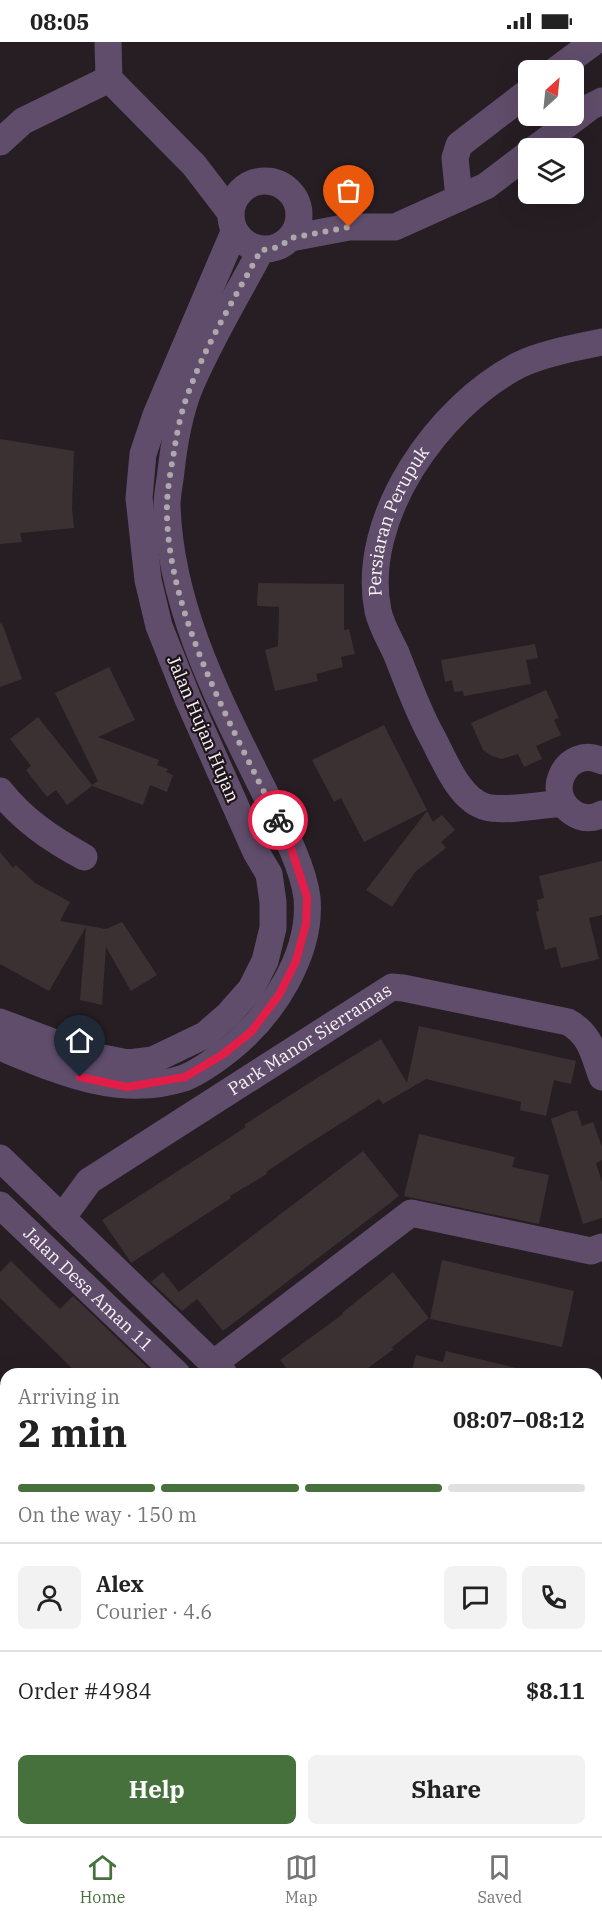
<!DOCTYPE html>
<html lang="en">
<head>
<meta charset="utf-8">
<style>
	body { margin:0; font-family:"IBM Plex Serif",serif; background:#f2f2f2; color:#222; height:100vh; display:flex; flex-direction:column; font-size:22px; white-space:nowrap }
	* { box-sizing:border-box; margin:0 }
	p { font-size:20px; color:#767676 }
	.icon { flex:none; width:33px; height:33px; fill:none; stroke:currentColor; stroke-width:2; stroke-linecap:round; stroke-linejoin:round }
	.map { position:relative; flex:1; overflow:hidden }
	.sheet { position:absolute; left:0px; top:1326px; width:603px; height:468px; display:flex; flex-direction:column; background:#fff; border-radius:18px 18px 0 0; box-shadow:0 6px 24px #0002 }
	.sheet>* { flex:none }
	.needle { width:39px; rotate:27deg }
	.buttons { position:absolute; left:518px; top:18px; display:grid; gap:12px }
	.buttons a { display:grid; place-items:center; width:66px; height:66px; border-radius:9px; background:#fff; box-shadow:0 6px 24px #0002; font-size:30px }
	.pin { position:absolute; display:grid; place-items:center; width:51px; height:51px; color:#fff; margin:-62px -26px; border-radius:50% 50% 50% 0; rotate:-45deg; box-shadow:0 0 6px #0007 }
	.pin .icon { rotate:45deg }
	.courier { position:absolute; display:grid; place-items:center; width:60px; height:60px; margin:-30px; border:4px solid #e11d48; border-radius:50%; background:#fff; color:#222; box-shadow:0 2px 8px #0007 }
	.headline em { font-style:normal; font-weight:700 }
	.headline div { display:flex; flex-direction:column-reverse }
	.headline { display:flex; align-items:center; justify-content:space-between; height:102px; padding:0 18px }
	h1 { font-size:39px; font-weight:700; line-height:45px }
	.bar { display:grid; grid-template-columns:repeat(4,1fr); gap:9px 6px; align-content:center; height:72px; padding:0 18px }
	.bar i { height:8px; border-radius:4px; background:#e0e0e0 }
	.bar .active { background:#46713d }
	.bar p { grid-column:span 4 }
	.line { display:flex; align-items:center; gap:15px; padding:0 18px; border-top:2px solid #e0e0e0 }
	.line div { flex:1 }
	.round { display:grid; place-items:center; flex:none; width:63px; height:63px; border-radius:9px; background:#f2f2f2 }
	.cta { display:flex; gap:12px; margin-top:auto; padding:12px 18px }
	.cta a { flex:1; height:69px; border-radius:9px; background:#46713d; color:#fff; font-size:24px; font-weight:700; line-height:69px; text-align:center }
	.cta a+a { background:#f2f2f2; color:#222 }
	.status { display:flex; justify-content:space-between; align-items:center; height:42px; padding:0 30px; background:#fff; direction:ltr }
	.status svg { height:16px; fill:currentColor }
	.tab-bar { display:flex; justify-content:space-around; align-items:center; height:84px; border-top:2px solid #e0e0e0; background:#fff; font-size:16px; color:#767676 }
	.tab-bar a { display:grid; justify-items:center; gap:3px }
	.tab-bar .active { color:#46713d }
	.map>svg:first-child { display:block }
</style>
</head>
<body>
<div class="status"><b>08:05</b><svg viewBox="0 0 49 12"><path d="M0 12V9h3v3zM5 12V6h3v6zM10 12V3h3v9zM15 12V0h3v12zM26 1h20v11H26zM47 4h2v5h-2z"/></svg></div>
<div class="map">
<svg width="602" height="1794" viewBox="0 0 602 1794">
	<rect width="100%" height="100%" fill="#261e23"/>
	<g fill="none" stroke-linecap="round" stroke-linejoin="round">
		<!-- river -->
		<path stroke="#343458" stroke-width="33" d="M 0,1772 L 6,1776
			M 26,1788 L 36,1794"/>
	</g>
	<!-- building -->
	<path fill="#3c3132" d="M 0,397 L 74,409 L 72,466 L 74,486 L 20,491 L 22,500 L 0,502 Z
		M 258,541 L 344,542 L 344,588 L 349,587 L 355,612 L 341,615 L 343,625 L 316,632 L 318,639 L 275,649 L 265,608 L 278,604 L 279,565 L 257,564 Z
		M 2,581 L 22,637 L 0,645 L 0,582 Z
		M 535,602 L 538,616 L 526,618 L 531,642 L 464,654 L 463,649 L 454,650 L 452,638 L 445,640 L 441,618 Z
		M 109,625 L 135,678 L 98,695 L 159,718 L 157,723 L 168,727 L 166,730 L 173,733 L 167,750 L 150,743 L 143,763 L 92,744 L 67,763 L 56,748 L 47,755 L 26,728 L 31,724 L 10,697 L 38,675 L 92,743 L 98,739 L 55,651 Z
		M 546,648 L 559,676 L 554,678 L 561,693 L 536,704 L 542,717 L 524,725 L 518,712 L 502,717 L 492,714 L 483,708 L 471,681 Z
		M 384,683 L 427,768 L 364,800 L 341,756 L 334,760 L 312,718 Z
		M 427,769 L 433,780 L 442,773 L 455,788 L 441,800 L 446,806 L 415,830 L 392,865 L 366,848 Z
		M 0,810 L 13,826 L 16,823 L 35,841 L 70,860 L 60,879 L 106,887 L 122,880 L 157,933 L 131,949 L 106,905 L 102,963 L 80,958 L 86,885 L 49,949 L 0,922 Z
		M 602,819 L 602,873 L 589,876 L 599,917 L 561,926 L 556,905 L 545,908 L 536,870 L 539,869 L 537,858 L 544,856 L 539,834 Z
		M 419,984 L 576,1019 L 571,1042 L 554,1038 L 546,1074 L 520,1068 L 521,1060 L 426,1037 L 383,1062 L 379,1057 L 302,1106 L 266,1130 L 267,1132 L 230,1154 L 231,1156 L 131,1221 L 130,1219 L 102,1178 L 246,1085 L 244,1083 L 317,1036 L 381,997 L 407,1041 Z
		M 571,1069 L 577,1069 L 582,1084 L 593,1080 L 602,1105 L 602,1118 L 596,1121 L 602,1140 L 602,1176 L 583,1182 L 551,1077 Z
		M 419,1092 L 515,1115 L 512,1125 L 549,1133 L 539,1182 L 404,1154 Z
		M 363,1109 L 399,1154 L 223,1289 L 197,1257 L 182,1269 L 151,1240 L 163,1230 L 179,1250 Z
		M 442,1218 L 574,1249 L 562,1305 L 430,1277 Z
		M 11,1219 L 60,1267 L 73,1254 L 154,1332 L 78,1332 L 0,1256 L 0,1230 Z
		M 393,1230 L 429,1276 L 391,1306 L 394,1307 L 360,1332 L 291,1332 L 280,1318 L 343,1272 L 342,1271 Z
		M 446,1309 L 516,1326 L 516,1332 L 411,1332 L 416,1313 L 443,1320 Z"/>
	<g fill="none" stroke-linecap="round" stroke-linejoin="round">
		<!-- minor -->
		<g stroke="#604d6b" stroke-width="27">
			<path d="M 108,0 L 109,37 L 194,123 L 230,170"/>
			<path d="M 556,28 L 594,0"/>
			<path d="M 0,100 L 23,79 L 109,37"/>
			<path d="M 536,106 L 590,65 L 602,59"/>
			<circle cx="265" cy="173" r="34"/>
			<path d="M 459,156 L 455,116 L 459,103 L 528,50"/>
			<path d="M 291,196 L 349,185 L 395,185 L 486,144 L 528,112"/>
			<path d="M 602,719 C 566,701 539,756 579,774 C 587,777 595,776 602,772"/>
			<path d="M 0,749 C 23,778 51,797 84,815"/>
			<path id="s1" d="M 563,761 C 542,763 504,770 486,765 C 458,758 443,714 430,691 C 416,665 407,638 396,611 C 390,598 381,583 378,569 C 359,476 439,364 519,323 C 541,312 577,305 602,300"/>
			<path d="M 0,980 L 87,1013 L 128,1021 L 153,1018 L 205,993 L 228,973 L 251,947 L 265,919 L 273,886 L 273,860 L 269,832 L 256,810 L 188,657 L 159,584 L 148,538 L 139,456 L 143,412 L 156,373 L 234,190"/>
			<path d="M 0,1005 C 58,1029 120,1057 184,1036 C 200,1030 218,1016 231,1006 C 272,973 312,912 307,856 C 303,820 274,770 258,737 C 215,650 170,562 167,463 C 167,452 170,440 171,429 C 174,402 179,373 189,347 C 209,299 237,254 261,208"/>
			<path d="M 0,1116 L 224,1332"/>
			<path id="s2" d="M 0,1163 L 177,1332"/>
			<path id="s3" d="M 62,1176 L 89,1139 L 392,945 L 403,946 L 568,980 C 591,993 593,1011 602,1035"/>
			<path d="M 213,1322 L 411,1171 L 591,1209 L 602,1205"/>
			<path d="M 597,1415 L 602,1417"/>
			<path d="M 597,1662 L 602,1666"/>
			<path d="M 597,1766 L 602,1772"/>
			<path d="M 72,1794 L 76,1788"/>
		</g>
		<!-- highway -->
		<path stroke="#b987d4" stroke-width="33" d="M 0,1517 L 6,1522
			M 0,1581 L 6,1586
			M 0,1614 L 6,1619
			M 0,1656 L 6,1662
			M 154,1788 L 161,1794
			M 208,1788 L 215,1794
			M 247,1788 L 254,1794
			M 325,1788 L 331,1794"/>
		<defs>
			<path id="rail" d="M 0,1386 L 6,1392
				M 0,1405 L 6,1411
				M 406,1788 L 413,1794
				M 430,1788 L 436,1794"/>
		</defs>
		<!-- rail casing -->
		<use href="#rail" stroke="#bab3b7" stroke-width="7"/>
		<!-- rail -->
		<use href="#rail" stroke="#1d1519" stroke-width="4.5" stroke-dasharray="14" stroke-linecap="butt"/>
	</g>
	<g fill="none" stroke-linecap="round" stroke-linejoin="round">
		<!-- done -->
		<path stroke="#aea8ac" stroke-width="6" stroke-dasharray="0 10.8" d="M 278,778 C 232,684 164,567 167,460 C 168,444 171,426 174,410 C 177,390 181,369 189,349 C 207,300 236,254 261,208 L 272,207 L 282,203 L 291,196 L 349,185"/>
		<!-- route -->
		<path stroke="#e11d48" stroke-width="8" d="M 80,1035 L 127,1045 L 185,1035 L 222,1013 L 251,990 L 279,953 L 296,919 L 306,882 L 307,855 L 290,803 L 278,778"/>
	</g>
	<g text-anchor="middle" stroke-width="4.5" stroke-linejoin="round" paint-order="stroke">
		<!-- street labels -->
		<g font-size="18" fill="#f8f2f5" stroke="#1d1519">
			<text dy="6" stroke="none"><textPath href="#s1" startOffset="400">Persiaran Perupuk</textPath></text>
			<text transform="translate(203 687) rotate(67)" y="6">Jalan Hujan Hujan</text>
			<text dy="6" stroke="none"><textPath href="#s3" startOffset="308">Park Manor Sierramas</textPath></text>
			<text dy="6" stroke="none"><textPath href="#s2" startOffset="122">Jalan Desa Aman 11</textPath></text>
		</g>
	</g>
</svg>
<div class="buttons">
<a><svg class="needle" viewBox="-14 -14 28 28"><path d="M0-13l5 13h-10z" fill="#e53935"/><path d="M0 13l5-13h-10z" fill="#767676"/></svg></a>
<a><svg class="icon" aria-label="layers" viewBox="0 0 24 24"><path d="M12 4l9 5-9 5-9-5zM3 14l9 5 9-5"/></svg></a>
</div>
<div class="pin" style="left:349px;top:185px;background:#ea580c"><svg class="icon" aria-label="bag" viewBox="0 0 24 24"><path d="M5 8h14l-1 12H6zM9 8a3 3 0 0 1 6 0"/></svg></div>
<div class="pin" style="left:80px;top:1035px;background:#1f2937"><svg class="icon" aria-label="home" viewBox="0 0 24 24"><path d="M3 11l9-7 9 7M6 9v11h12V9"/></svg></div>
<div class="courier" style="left:278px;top:778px"><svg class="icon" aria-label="bike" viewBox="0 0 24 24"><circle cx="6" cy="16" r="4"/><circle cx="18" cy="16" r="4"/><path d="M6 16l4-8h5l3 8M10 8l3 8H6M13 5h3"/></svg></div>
<section class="sheet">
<div class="headline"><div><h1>2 min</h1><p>Arriving in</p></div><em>08:07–08:12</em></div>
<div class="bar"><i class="active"></i><i class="active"></i><i class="active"></i><i></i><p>On the way · 150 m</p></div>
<div class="line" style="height:108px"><a class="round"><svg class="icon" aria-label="person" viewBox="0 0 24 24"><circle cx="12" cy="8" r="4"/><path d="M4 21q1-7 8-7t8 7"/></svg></a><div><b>Alex</b><p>Courier · 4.6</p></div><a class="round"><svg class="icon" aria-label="chat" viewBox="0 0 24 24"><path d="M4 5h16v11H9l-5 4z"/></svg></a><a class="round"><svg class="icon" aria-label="phone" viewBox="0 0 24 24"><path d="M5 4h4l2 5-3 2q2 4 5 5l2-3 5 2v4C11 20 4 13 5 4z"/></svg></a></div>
<div class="line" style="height:78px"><div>Order #4984</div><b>$8.11</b></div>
<div class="cta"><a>Help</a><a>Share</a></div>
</section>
</div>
<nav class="tab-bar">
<a class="active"><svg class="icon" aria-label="home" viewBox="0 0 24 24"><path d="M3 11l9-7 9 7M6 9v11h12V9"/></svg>Home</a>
<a><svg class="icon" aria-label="map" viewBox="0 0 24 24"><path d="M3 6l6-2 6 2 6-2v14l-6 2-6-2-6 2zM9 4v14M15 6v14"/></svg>Map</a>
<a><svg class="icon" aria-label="saved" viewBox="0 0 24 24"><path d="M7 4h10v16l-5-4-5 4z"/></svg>Saved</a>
</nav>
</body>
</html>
